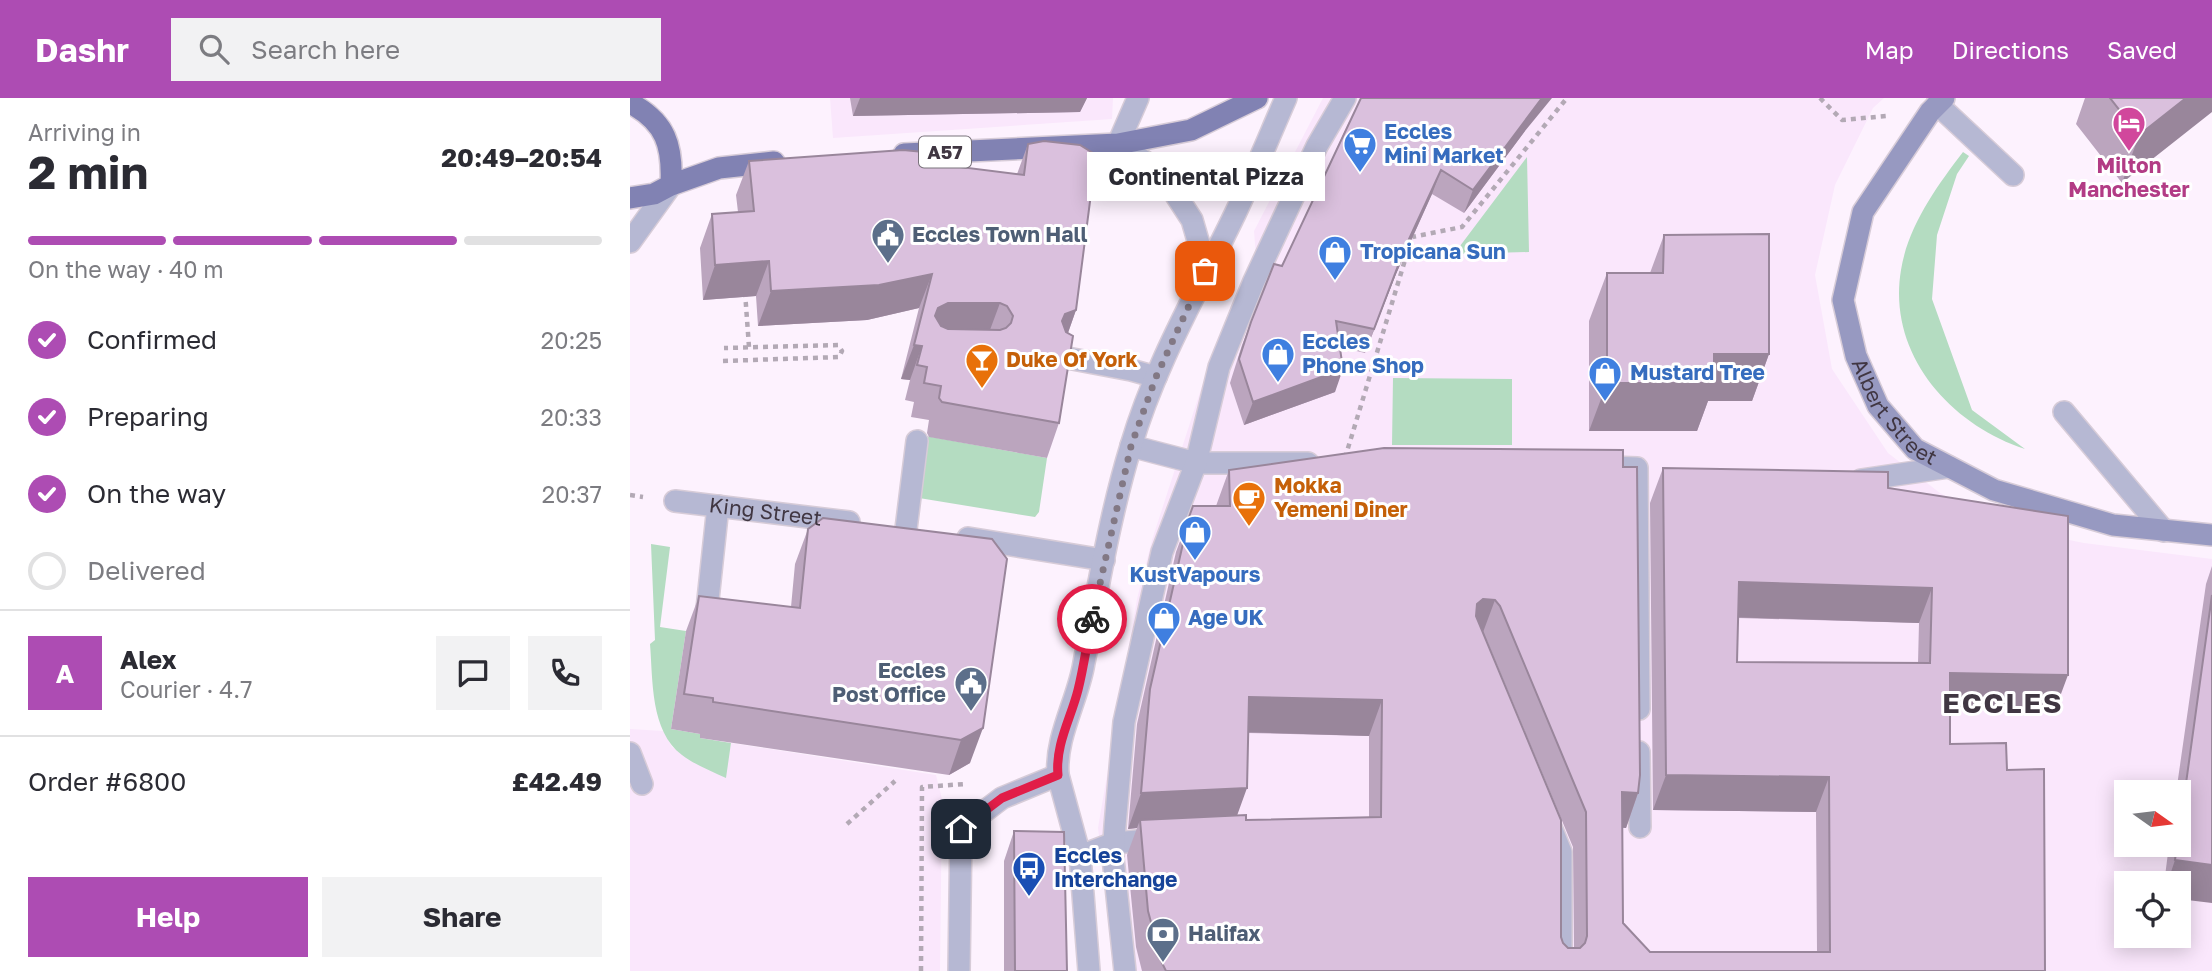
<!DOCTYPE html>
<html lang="en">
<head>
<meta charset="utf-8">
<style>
	body { margin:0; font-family:"Golos Text",sans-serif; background:#f2f2f3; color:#2b2b33; height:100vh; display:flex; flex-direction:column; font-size:26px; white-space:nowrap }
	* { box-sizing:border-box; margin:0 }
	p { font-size:23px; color:#7c7c81 }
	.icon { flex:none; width:38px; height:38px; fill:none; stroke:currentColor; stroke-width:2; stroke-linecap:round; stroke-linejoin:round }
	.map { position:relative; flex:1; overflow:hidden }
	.panel { display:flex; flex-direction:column; background:#fff; width:630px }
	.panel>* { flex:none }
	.needle { width:46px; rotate:104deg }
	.fabs { position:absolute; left:1484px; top:682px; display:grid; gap:14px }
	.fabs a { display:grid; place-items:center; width:77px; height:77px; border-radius:0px; background:#fff; box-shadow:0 4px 18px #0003; font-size:35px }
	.pin { position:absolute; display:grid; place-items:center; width:60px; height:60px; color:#fff; margin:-30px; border-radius:14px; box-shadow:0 4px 10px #0006 }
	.courier { position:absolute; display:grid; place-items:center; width:70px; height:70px; margin:-35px; border:5px solid #e11d48; border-radius:50%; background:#fff; color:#222; box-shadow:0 2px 9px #0007 }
	.bubble { position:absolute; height:49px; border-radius:0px; background:#fff; box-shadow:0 4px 18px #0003; font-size:23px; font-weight:700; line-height:49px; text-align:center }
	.overview em { font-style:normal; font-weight:700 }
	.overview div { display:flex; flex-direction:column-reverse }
	.overview { display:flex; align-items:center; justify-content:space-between; height:119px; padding:0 28px }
	h1 { font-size:46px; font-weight:700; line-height:52px }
	.bar { display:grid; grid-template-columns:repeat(4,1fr); gap:10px 7px; align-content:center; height:84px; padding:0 28px }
	.bar i { height:9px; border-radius:5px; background:#e1e1e2 }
	.bar .active { background:#ad4cb3 }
	.bar p { grid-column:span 4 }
	.line { display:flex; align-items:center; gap:18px; padding:0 28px; border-top:2px solid #e1e1e2 }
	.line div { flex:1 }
	.round { display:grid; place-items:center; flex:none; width:74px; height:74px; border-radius:0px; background:#f2f2f3 }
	ol { padding:0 28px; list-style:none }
	li { display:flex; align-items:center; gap:21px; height:77px }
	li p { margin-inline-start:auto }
	li .icon { padding:7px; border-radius:50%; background:#ad4cb3; color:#fff; stroke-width:4 }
	li:last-child { color:#7c7c81 }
	li i { width:38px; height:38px; border:4px solid #e1e1e2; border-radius:50% }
	.action { display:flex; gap:14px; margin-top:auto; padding:14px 28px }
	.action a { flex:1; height:80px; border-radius:0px; background:#ad4cb3; color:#fff; font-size:28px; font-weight:700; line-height:80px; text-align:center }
	.action a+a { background:#f2f2f3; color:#2b2b33 }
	header { display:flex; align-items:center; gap:42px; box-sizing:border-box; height:98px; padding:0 35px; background:#ad4cb3; color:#fff }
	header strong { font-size:33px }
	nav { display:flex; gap:38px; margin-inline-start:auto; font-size:24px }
	.search { width:490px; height:63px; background:#f2f2f3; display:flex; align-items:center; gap:18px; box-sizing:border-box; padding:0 24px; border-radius:0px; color:#7c7c81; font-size:26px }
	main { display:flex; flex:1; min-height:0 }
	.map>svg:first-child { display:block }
</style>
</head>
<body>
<header>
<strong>Dashr</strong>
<div class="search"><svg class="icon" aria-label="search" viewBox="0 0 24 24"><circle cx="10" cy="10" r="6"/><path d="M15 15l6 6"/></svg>Search here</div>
<nav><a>Map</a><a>Directions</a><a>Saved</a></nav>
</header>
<main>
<section class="panel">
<div class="overview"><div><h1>2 min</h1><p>Arriving in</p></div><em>20:49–20:54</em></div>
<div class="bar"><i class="active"></i><i class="active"></i><i class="active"></i><i></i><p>On the way · 40 m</p></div>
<ol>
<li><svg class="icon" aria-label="check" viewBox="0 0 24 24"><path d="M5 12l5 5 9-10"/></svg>Confirmed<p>20:25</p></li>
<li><svg class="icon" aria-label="check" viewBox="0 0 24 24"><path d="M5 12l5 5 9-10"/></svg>Preparing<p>20:33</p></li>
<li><svg class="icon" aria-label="check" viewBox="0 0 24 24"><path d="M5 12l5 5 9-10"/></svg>On the way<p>20:37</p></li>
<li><i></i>Delivered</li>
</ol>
<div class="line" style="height:126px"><b class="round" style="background:#ad4cb3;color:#fff">A</b><div><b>Alex</b><p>Courier · 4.7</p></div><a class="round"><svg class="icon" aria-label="chat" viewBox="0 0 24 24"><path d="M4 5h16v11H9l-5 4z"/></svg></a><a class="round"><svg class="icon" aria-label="phone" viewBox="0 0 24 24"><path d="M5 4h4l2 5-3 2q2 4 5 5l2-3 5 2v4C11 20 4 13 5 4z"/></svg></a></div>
<div class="line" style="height:91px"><div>Order #6800</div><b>£42.49</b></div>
<div class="action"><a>Help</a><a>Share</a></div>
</section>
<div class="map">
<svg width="1582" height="873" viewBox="0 0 1582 873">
	<rect width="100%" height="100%" fill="#fdf2fe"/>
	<!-- built -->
	<path fill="#fae7fc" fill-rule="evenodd" d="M 200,0 L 483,0 L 482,21 L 203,40 Z
		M 693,0 L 1254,0 L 1243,10 L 1205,87 L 1185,177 L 1202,271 L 1258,355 L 1310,395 L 1374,429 L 1454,445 L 1582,461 L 1582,873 L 485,873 L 468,730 L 507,501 L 522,442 L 572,288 L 626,159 L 624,133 ZM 1496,695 L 1549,695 L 1549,747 L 1496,747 ZM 1496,786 L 1549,786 L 1549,838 L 1496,838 Z
		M 0,631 L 33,633 L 42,649 L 95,679 L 101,645 L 306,677 L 312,701 L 310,873 L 0,873 Z"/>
	<!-- green -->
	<path fill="#b4dcc1" d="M 1333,54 L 1339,58 L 1327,76 L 1307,137 L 1302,201 L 1342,312 L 1395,351 C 1319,326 1257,255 1271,172 C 1278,128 1307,88 1333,54 Z
		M 897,59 L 899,154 L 824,156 Z
		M 763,280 L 882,281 L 882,347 L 762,347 Z
		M 296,338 L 417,360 L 409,414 L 405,419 L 289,400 Z
		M 21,446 L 40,449 L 30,529 L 56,533 L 41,631 L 70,636 L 70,640 L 101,645 L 96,680 C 81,673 65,667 52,657 C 20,633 23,582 20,546 L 25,542 Z"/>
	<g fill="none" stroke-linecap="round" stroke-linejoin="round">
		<defs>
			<path id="lane" d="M 1307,6 L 1383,77
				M 0,144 L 41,87
				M 432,259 L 501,272 L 526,279
				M 1434,314 L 1534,433
				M 1231,382 L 1319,369
				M 276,431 L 287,343
				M 77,511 L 88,408
				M 0,655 L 12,686
				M 920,727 L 931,754 L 931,873
				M 450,758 L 484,745 L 530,741
				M 329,873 L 331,731 L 372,700 L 428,677"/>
			<g id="street">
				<path d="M 508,0 L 488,46 L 520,67 L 540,88 L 562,122 L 571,153 L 567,178"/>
				<path d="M 501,348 L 566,365 L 678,365"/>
				<path d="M 980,369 L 1007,370 L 1009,611"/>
				<path id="s1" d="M 45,403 L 219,424"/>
				<path d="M 338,440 L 474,462"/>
				<path d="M 1009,654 L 1010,729"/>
				<path d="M 459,873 L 450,758 L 428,677 C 425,641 446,605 453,570 C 467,496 479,420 501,348 C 525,266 568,193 605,116 C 623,78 639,39 656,0"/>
				<path d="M 495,873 L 483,760 L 485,728 L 494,624 L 532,454 L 566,365 L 589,269 L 624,183 L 687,48 L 715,0"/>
			</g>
			<g id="secondary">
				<path id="s2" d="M 1314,0 L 1300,14 L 1233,114 L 1213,202 L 1226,258 L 1248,308 L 1285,351 L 1364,392 L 1483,427 L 1582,437"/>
			</g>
			<path id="primary" d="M 0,5 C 36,24 43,48 41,87
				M 274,56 L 488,46 L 561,32 L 627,0
				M 0,100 L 24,96 L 41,87 L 89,70 L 144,64"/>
		</defs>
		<!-- lane casing -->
		<use href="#lane" stroke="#d7ccd8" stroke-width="24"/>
		<!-- street casing -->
		<use href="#street" stroke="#d7ccd8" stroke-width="24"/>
		<!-- secondary casing -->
		<use href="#secondary" stroke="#d7ccd8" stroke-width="24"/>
		<!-- primary casing -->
		<use href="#primary" stroke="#d7ccd8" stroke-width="24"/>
		<!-- path -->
		<path stroke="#b3a9b5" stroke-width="4.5" stroke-dasharray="5 5" stroke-linecap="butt" d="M 1190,0 L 1212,22 L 1256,18
			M 115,194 L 119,249
			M 93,263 L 209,259 L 212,253 L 208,247 L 94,250
			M 715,360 L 782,139 L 832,129 L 937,0
			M 0,397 L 13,399
			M 217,726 L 265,683
			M 291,873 L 292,689 L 335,686"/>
		<!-- lane -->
		<use href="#lane" stroke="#b6b8d3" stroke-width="21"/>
		<!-- street -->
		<use href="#street" stroke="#b6b8d3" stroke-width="21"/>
		<!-- secondary -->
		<use href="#secondary" stroke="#9799c1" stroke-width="21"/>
		<!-- primary -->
		<use href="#primary" stroke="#8182b3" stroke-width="21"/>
	</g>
	<!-- wall -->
	<path fill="#bba5be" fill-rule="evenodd" d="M 220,0 L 457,0 L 450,14 L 223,18 Z
		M 1455,0 L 1582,0 L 1492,85 L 1446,26 Z
		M 719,24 L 895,33 L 834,115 L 802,96 L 766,176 L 735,255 L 710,249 L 705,294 L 614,327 L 600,285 L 612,247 L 621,224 L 652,168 Z
		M 398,46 L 446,212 L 438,235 L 429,325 L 417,360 L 299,339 L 297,335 L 299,322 L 281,319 L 284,304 L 275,302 L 280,282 L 271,281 L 289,210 L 237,222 L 128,228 L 126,198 L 73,202 L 70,150 L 82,116 L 108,114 L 106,97 L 119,63 L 314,67 L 387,76 Z
		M 1034,137 L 1139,256 L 1122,303 L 1078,303 L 1067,333 L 959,333 L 959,223 L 977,175 L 1020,175 Z
		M 993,369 L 1008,695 L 996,730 L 992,729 L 993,825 L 1020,854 L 1187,854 L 1186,714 L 1023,712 L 1020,405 L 1033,370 L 1258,390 L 1425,612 L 1320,611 L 1320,646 L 1377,672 L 1415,873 L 512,873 L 506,849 L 497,757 L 507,730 L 498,731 L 507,626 L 546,454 L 563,408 L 586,408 L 599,372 ZM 1108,520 L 1289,525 L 1288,565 L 1107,564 ZM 855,541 L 857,543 L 943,749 L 944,850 L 938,850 L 933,845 L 931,839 ZM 618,635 L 739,638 L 739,719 L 616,722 L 607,717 Z
		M 178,431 L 362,441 L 340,665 L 319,677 L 70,640 L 70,636 L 41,631 L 56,533 L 69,498 L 161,509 L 165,466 Z
		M 1582,468 L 1582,805 L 1549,786 L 1534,786 L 1539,747 L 1549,747 L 1549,695 L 1546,695 L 1576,486 Z
		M 384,733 L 437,873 L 374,873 L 374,763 Z"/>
	<!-- shaded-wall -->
	<path fill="#99869b" d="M 230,0 L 457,0 L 450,14 L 223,18 Z
		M 912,0 L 922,0 L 895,33 L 834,115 L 843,92 Z
		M 1556,0 L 1582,0 L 1582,14 L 1492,85 L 1509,37 Z
		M 811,72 L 802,96 L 766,176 L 735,255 L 774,152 Z
		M 139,163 L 126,198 L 73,202 L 85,167 Z
		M 302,176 L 289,210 L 237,222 L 128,228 L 141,193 Z
		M 318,205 L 370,205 L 357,240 L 295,245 L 308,210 Z
		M 446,212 L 434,246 L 432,223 L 435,216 Z
		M 284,247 L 292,248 L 280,282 L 271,281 Z
		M 1084,256 L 1139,256 L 1122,303 L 1078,303 L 1067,333 L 959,333 L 977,285 Z
		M 713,271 L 705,294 L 614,327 L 623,304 Z
		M 1109,484 L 1302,490 L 1289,525 L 1096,519 Z
		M 853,501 L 865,502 L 852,537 L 841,536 L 847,506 Z
		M 1320,575 L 1438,577 L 1425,612 L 1307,611 Z
		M 619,599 L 752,602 L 739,638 L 606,634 Z
		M 353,630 L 340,665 L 319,677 L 331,642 Z
		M 1036,677 L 1199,679 L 1186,714 L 1023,712 Z
		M 617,690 L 604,726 L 510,722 L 507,730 L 498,731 L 511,695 Z
		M 992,694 L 1008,695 L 996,730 L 979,729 Z
		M 1545,762 L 1582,767 L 1582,805 L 1549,801 L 1549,786 L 1537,786 Z"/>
	<!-- building -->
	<path fill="#dac0dd" stroke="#99869b" stroke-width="2" fill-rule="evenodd" d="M 731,0 L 912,0 L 843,92 L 811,72 L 774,152 L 744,231 L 706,223 L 713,271 L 623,304 L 609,261 L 621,224 L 644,166 L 652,168 Z
		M 1480,0 L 1556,0 L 1509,37 Z
		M 414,43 L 450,47 L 466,57 L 446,212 L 435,216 L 432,223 L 436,234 L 443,238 L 429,325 L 312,304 L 309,300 L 311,288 L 294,285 L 297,269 L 287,267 L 292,248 L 284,247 L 302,176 L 249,187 L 141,193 L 139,163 L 85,167 L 82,116 L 124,113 L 119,63 L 273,52 L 315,56 L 314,67 L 394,77 L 398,46 ZM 318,205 L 370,205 L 377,208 L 383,218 L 381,225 L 376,230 L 370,232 L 318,231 L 311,228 L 305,218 L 308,210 Z
		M 1139,136 L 1139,256 L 1084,256 L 1084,285 L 977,285 L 977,175 L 1033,175 L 1034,137 Z
		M 754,350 L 993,352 L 993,369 L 1007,369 L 1010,677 L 1008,695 L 992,694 L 993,825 L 1020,854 L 1200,854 L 1199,679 L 1036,677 L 1033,370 L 1258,374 L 1258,390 L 1438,418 L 1438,577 L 1320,575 L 1320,646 L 1376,645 L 1377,672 L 1414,671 L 1415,873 L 536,873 L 532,865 L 518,813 L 510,722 L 616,717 L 616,722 L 751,719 L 752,602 L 619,599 L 617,690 L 511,695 L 520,591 L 559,419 L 563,408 L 600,408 L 599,372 ZM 1109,484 L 1302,490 L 1300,565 L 1107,564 ZM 853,501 L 865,502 L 870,508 L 956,714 L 957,838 L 955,845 L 950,850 L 938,850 L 933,845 L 931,839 L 931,722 L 846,518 L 847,506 Z
		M 193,420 L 362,441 L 377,461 L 353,630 L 331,642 L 83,604 L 83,600 L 54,596 L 69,498 L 170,510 L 178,431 Z
		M 1582,497 L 1582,767 L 1545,762 L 1547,747 L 1549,747 L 1549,736 Z
		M 384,733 L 434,734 L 437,873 L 385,873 Z"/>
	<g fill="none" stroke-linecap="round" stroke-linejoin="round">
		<!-- done -->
		<path stroke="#827884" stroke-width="7" stroke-dasharray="0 12.6" d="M 462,521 L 501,348 L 526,279 L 575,173"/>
		<!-- route -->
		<path stroke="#e11d48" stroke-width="9" d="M 331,731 L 372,700 L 428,677 C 425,647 441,620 448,592 C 454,568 457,544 462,521"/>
	</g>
	<!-- icons -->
	<defs>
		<symbol id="hotel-pin" viewBox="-11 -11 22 30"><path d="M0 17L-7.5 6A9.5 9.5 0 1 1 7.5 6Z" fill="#d1479c" stroke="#fff"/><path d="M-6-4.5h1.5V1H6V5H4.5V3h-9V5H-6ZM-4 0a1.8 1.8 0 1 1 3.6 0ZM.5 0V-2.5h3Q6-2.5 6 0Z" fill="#fff"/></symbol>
		<symbol id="supermarket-pin" viewBox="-11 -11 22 30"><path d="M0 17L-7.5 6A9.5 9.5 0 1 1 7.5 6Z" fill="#3f7fe0" stroke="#fff"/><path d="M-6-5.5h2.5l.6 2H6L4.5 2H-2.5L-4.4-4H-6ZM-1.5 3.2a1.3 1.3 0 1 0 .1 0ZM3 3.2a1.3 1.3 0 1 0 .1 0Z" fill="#fff"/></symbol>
		<symbol id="civic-pin" viewBox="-11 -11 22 30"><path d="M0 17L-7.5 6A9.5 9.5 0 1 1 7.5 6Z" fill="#5c6f8a" stroke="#fff"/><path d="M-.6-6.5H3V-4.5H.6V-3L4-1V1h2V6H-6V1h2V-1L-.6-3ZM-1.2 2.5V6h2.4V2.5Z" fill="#fff"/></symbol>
		<symbol id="shop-pin" viewBox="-11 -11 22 30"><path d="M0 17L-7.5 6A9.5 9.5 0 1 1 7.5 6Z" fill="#3f7fe0" stroke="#fff"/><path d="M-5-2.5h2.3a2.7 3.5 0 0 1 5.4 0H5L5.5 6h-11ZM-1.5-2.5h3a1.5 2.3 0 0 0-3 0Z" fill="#fff"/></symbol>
		<symbol id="bar-pin" viewBox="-11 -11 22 30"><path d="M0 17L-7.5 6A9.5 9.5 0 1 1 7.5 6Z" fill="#e8710a" stroke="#fff"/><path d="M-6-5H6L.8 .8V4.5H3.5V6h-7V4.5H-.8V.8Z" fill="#fff"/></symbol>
		<symbol id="cafe-pin" viewBox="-11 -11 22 30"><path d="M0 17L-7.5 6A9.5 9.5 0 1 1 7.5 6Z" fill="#e8710a" stroke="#fff"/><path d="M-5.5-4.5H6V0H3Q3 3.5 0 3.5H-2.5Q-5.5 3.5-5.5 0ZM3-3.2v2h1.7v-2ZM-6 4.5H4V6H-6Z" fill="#fff"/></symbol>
		<symbol id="bus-pin" viewBox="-11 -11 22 30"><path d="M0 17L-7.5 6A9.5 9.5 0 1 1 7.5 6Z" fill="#1a4fb4" stroke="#fff"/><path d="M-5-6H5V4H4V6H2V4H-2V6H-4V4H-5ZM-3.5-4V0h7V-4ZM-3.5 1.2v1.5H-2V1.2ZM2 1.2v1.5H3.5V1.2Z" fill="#fff"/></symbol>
		<symbol id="bank-pin" viewBox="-11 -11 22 30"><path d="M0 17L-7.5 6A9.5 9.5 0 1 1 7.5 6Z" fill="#5c6f8a" stroke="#fff"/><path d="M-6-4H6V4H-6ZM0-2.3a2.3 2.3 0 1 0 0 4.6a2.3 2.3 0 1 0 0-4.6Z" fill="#fff"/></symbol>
	</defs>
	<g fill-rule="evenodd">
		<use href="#hotel-pin" x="1480" y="6" width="38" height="52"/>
		<use href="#supermarket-pin" x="711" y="27" width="38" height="52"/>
		<use href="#civic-pin" x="239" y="118" width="38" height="52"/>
		<use href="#shop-pin" x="686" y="135" width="38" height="52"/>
		<use href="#shop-pin" x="629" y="237" width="38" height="52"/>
		<use href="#bar-pin" x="333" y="243" width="38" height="52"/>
		<use href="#shop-pin" x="956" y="256" width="38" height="52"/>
		<use href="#cafe-pin" x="600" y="381" width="38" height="52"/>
		<use href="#shop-pin" x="546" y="415" width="38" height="52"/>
		<use href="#shop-pin" x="515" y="501" width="38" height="52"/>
		<use href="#civic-pin" x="322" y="566" width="38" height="52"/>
		<use href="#bus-pin" x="380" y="751" width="38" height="52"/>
		<use href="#bank-pin" x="514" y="817" width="38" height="52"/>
	</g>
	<g text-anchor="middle" stroke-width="6" stroke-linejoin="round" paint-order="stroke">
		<!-- shield labels -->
		<rect fill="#fff" stroke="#79727b" stroke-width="2" x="289" y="38.5" width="52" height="31" rx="5"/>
		<g font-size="19" font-weight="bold" fill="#403642">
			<text x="315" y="61">A57</text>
		</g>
		<!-- shop labels -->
		<g font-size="21" font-weight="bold" fill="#366cbe" stroke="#fff" text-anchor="start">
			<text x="754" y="41">Eccles<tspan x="754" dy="24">Mini Market</tspan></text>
			<text x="730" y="161">Tropicana Sun</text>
			<text x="672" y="251">Eccles<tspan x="672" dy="24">Phone Shop</tspan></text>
			<text x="1000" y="282">Mustard Tree</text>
			<text x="565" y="484" text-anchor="middle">KustVapours</text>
			<text x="558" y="527">Age UK</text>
		</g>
		<!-- hotel labels -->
		<g font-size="21" font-weight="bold" fill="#b23c85" stroke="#fff">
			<text x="1499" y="75">Milton<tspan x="1499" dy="24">Manchester</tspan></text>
		</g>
		<!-- service labels -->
		<g font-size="21" font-weight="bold" fill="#4e5e75" stroke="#fff" text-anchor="start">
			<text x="282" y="144">Eccles Town Hall</text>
			<text x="316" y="580" text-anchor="end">Eccles<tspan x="316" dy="24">Post Office</tspan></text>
			<text x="558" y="843">Halifax</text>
		</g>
		<!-- food labels -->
		<g font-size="21" font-weight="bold" fill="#c56008" stroke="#fff" text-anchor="start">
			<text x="376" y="269">Duke Of York</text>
			<text x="644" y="395">Mokka<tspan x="644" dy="24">Yemeni Diner</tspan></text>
		</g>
		<!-- street labels -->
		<g font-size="21" fill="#403642" stroke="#fff">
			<text dy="7" stroke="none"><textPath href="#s2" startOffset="357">Albert Street</textPath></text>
			<text dy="7" stroke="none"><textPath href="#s1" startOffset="91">King Street</textPath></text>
		</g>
		<!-- transit labels -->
		<g font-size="21" font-weight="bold" fill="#164399" stroke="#fff" text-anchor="start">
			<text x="424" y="765">Eccles<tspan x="424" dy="24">Interchange</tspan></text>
		</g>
		<!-- district labels -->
		<g font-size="28" font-weight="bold" letter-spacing="2" fill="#403642" stroke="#fff">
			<text x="1373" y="615">ECCLES</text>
		</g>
	</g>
</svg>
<div class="fabs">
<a><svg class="needle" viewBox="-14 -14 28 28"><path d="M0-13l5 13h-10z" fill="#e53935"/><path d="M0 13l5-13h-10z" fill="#7c7c81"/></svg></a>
<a><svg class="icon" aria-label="locate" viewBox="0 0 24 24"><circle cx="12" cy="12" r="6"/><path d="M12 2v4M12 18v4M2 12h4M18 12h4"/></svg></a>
</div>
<div class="pin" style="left:575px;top:173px;background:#ea580c"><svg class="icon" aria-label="bag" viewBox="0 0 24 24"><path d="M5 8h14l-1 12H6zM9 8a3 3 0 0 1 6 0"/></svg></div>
<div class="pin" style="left:331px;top:731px;background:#1f2937"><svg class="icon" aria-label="home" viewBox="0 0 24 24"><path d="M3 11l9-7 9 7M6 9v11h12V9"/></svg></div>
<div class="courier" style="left:462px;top:521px"><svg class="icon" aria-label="bike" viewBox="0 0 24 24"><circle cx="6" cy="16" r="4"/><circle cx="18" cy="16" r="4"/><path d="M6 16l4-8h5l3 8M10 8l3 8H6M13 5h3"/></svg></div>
<div class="bubble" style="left:457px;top:54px;width:238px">Continental Pizza</div>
</div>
</main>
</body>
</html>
